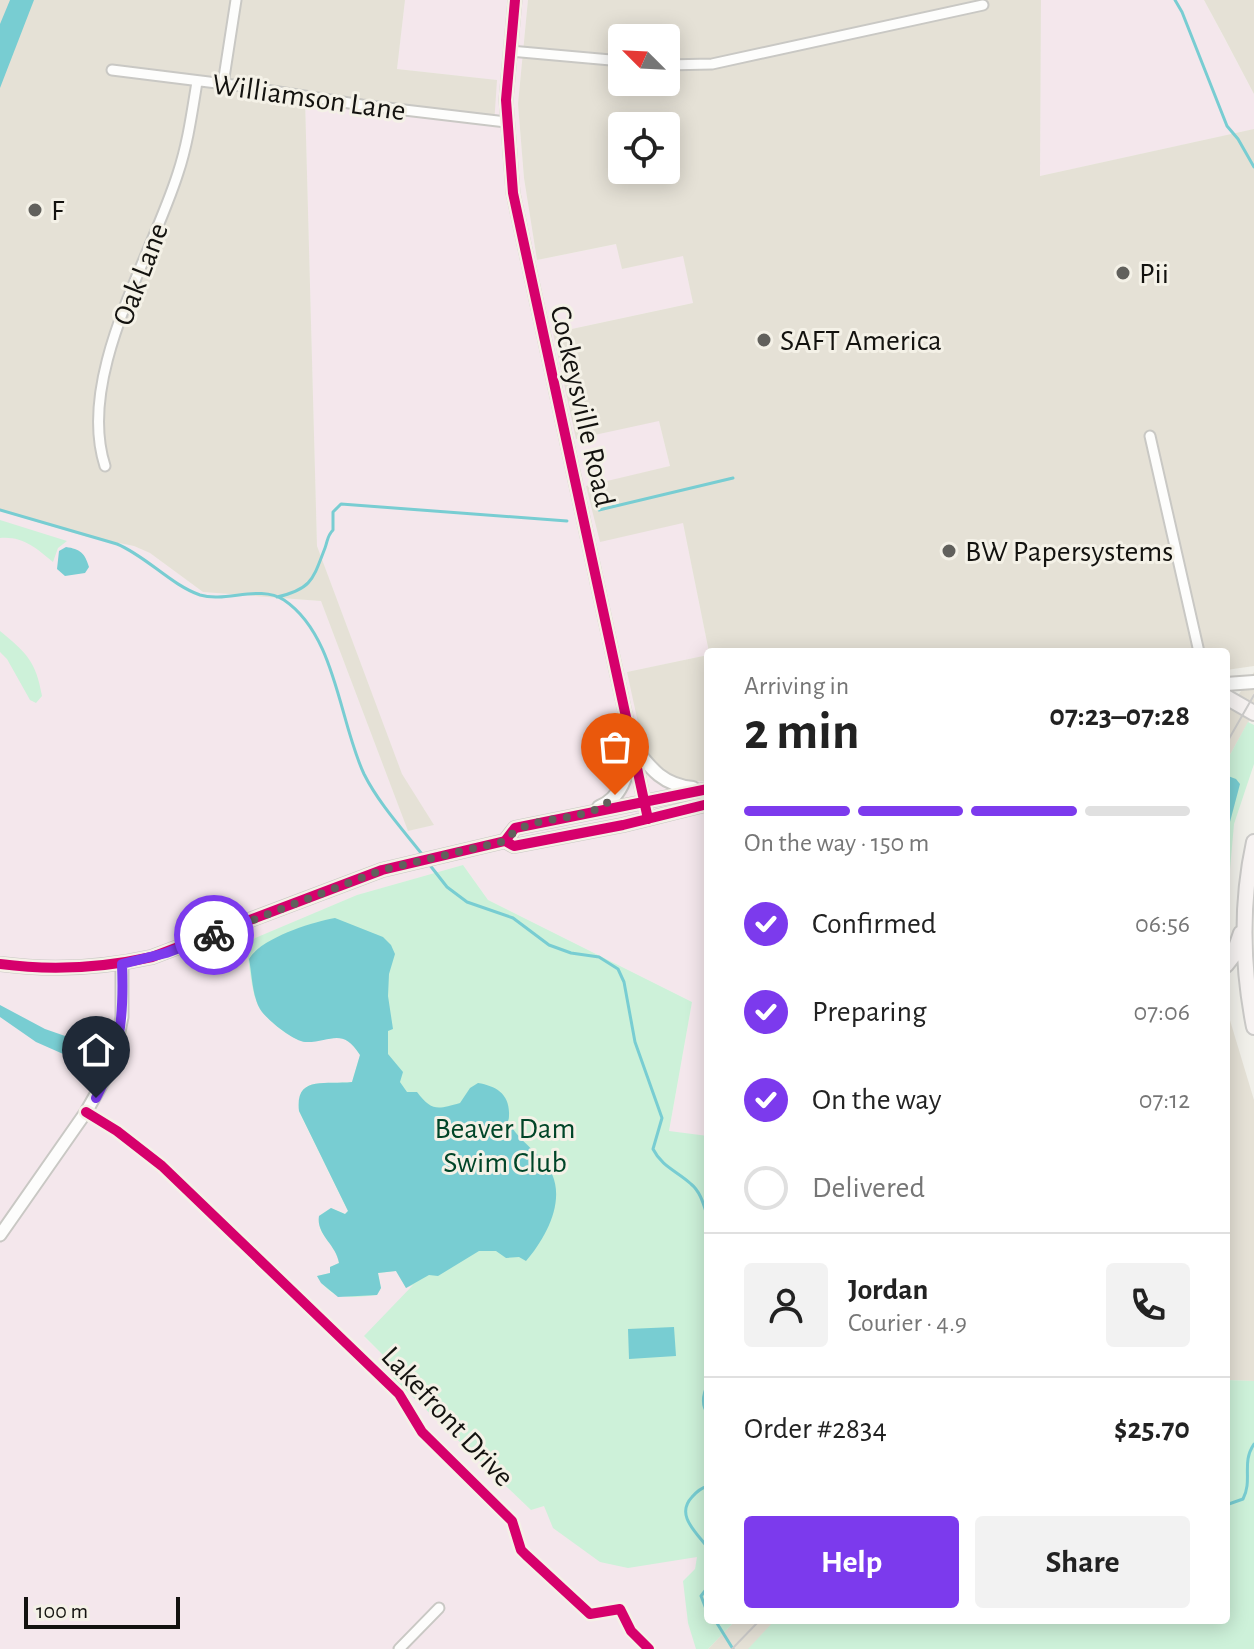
<!DOCTYPE html>
<html lang="en">
<head>
<meta charset="utf-8">
<style>
	body { margin:0; font-family:"Alegreya Sans",sans-serif; background:#f2f2f2; color:#222; height:100vh; display:flex; flex-direction:column; font-size:30px; white-space:nowrap }
	* { box-sizing:border-box; margin:0 }
	p { font-size:26px; color:#767676 }
	.icon { flex:none; width:44px; height:44px; fill:none; stroke:currentColor; stroke-width:2; stroke-linecap:round; stroke-linejoin:round }
	.map { position:relative; flex:1; overflow:hidden }
	.side { position:absolute; left:704px; top:648px; width:526px; height:976px; display:flex; flex-direction:column; background:#fff; border-radius:8px; box-shadow:0 4px 20px #0003 }
	.side>* { flex:none }
	.needle { width:52px; rotate:294deg }
	.fabs { position:absolute; left:608px; top:24px; display:grid; gap:16px }
	.fabs a { display:grid; place-items:center; width:72px; height:72px; border-radius:8px; background:#fff; box-shadow:0 4px 20px #0003; font-size:40px }
	.scale { position:absolute; left:24px; bottom:20px; width:156px; box-sizing:border-box; padding-left:8px; border:4px solid #13120f; border-top:0; font-size:22px; line-height:28px; white-space:nowrap; color:#13120f; -webkit-text-stroke:6px #f4f1e7; paint-order:stroke }
	.pin { position:absolute; display:grid; place-items:center; width:68px; height:68px; color:#fff; margin:-82px -34px; border-radius:50% 50% 50% 0; rotate:-45deg; box-shadow:0 0 8px #0007 }
	.pin .icon { rotate:45deg }
	.courier { position:absolute; display:grid; place-items:center; width:80px; height:80px; margin:-40px; border:6px solid #7c3aed; border-radius:50%; background:#fff; color:#222; box-shadow:0 2px 10px #0007 }
	.overview em { font-style:normal; font-weight:600 }
	.overview div { display:flex; flex-direction:column-reverse }
	.overview { display:flex; align-items:center; justify-content:space-between; height:136px; padding:0 40px }
	h1 { font-size:52px; font-weight:600; line-height:60px }
	.bar { display:grid; grid-template-columns:repeat(4,1fr); gap:12px 8px; align-content:center; height:96px; padding:0 40px }
	.bar i { height:10px; border-radius:6px; background:#e0e0e0 }
	.bar .on { background:#7c3aed }
	.bar p { grid-column:span 4 }
	.line { display:flex; align-items:center; gap:20px; padding:0 40px; border-top:2px solid #e0e0e0 }
	.line div { flex:1 }
	.round { display:grid; place-items:center; flex:none; width:84px; height:84px; border-radius:8px; background:#f2f2f2 }
	ol { padding:0 40px; list-style:none }
	li { display:flex; align-items:center; gap:24px; height:88px }
	li p { margin-inline-start:auto }
	li .icon { padding:8px; border-radius:50%; background:#7c3aed; color:#fff; stroke-width:4 }
	li:last-child { color:#767676 }
	li i { width:44px; height:44px; border:4px solid #e0e0e0; border-radius:50% }
	.action { display:flex; gap:16px; margin-top:auto; padding:16px 40px }
	.action a { flex:1; height:92px; border-radius:8px; background:#7c3aed; color:#fff; font-size:32px; font-weight:600; line-height:92px; text-align:center }
	.action a+a { background:#f2f2f2; color:#222 }
	.map>svg:first-child { display:block }
</style>
</head>
<body>
<div class="map">
<svg width="1254" height="1649" viewBox="0 0 1254 1649">
	<rect width="100%" height="100%" fill="#f1f0ea"/>
	<!-- commercial -->
	<path fill="#f4e7ec" d="M 405,0 L 528,0 L 518,104 L 524,178 L 537,260 L 617,244 L 622,269 L 683,255 L 693,303 L 553,333 L 659,421 L 670,466 L 587,487 L 592,506 L 683,523 L 709,652 L 708,655 L 627,672 L 703,783 L 708,781 L 708,1136 L 669,1132 L 692,1002 L 488,900 L 463,865 L 357,895 L 246,942 L 259,1008 L 270,1020 L 282,1031 L 303,1042 L 342,1037 L 351,1042 L 360,1055 L 352,1082 L 308,1085 L 299,1112 L 348,1212 L 346,1214 L 338,1210 L 319,1230 L 337,1251 L 339,1263 L 321,1283 L 332,1294 L 381,1288 L 378,1273 L 396,1271 L 416,1284 L 364,1337 L 399,1370 L 393,1378 L 531,1510 L 544,1506 L 698,1557 L 695,1569 L 696,1649 L 0,1649 L 0,511 L 88,537 L 134,546 L 150,553 L 203,592 L 321,601 L 408,831 L 434,825 L 402,775 L 317,546 L 305,99 L 496,80 L 397,69 Z
		M 1041,0 L 1204,0 L 1254,94 L 1254,129 L 1040,176 Z"/>
	<!-- built -->
	<path fill="#e5e1d6" fill-rule="evenodd" d="M 0,0 L 405,0 L 397,69 L 497,80 L 494,125 L 305,99 L 317,546 L 402,774 L 434,825 L 408,831 L 321,601 L 203,592 L 150,553 L 134,546 L 88,537 L 0,511 Z
		M 528,0 L 1041,0 L 1040,176 L 1254,129 L 1254,666 L 1226,670 L 1226,652 L 709,652 L 683,523 L 600,542 L 586,486 L 670,466 L 659,421 L 576,439 L 553,333 L 693,303 L 683,256 L 622,269 L 616,244 L 537,260 L 524,178 L 518,104 ZM 622,38 L 666,38 L 666,82 L 622,82 ZM 622,126 L 666,126 L 666,170 L 622,170 Z
		M 1204,0 L 1254,0 L 1254,94 L 1224,37 Z
		M 708,655 L 708,781 L 683,782 L 664,775 L 649,760 L 643,746 L 627,672 Z
		M 1254,672 L 1254,712 L 1226,762 L 1226,713 Z
		M 1226,1007 L 1254,1100 L 1254,1381 L 1226,1380 Z
		M 736,1620 L 780,1620 L 753,1649 L 708,1649 Z"/>
	<!-- green -->
	<path fill="#cdf1d9" d="M 0,520 L 67,541 L 58,548 L 53,562 C 36,548 23,536 0,538 Z
		M 0,631 C 27,653 36,662 42,696 L 36,703 L 30,700 L 7,659 L 0,652 Z
		M 1248,722 L 1254,725 L 1254,764 L 1234,824 L 1226,914 L 1226,762 Z
		M 463,865 L 488,900 L 692,1002 L 669,1131 L 708,1136 L 708,1620 L 736,1620 L 708,1649 L 696,1649 L 688,1623 L 683,1581 L 695,1569 L 697,1557 L 628,1568 L 600,1562 L 553,1528 L 544,1506 L 531,1510 L 393,1378 L 398,1370 L 364,1336 L 413,1285 L 406,1288 L 396,1271 L 378,1273 L 381,1288 L 377,1295 C 353,1298 331,1301 317,1276 L 330,1273 L 330,1267 L 339,1263 C 336,1244 316,1235 319,1216 L 331,1208 L 345,1214 L 348,1211 L 299,1111 C 295,1075 325,1085 352,1082 L 360,1055 C 343,1027 331,1042 305,1041 C 293,1041 267,1020 260,1009 C 251,995 249,959 246,942 L 357,895 Z
		M 1226,1380 L 1254,1381 L 1254,1649 L 748,1649 L 775,1620 L 1226,1620 Z"/>
	<!-- water -->
	<path fill="#78cdd2" d="M 10,0 L 34,0 L 0,88 L 0,24 Z
		M 66,547 C 80,549 85,553 89,567 L 85,573 L 65,576 L 57,569 L 59,551 Z
		M 1228,776 L 1236,779 L 1240,784 L 1226,837 Z
		M 335,918 L 383,937 L 391,945 L 395,954 L 389,974 L 388,996 L 393,1029 L 388,1031 L 388,1054 L 403,1072 L 400,1082 L 407,1092 L 417,1092 C 432,1112 438,1109 460,1103 L 470,1088 L 478,1083 C 496,1086 510,1094 509,1115 C 509,1124 506,1118 511,1126 C 522,1144 544,1156 552,1174 C 565,1203 545,1239 526,1261 L 519,1257 L 506,1258 L 496,1251 L 479,1251 L 438,1276 L 429,1275 L 406,1288 L 396,1271 L 378,1273 L 381,1288 L 377,1295 L 338,1297 L 321,1283 L 317,1276 L 330,1273 L 330,1267 L 339,1263 C 336,1244 316,1235 319,1216 L 331,1208 L 345,1214 L 348,1211 L 299,1111 C 295,1075 325,1085 352,1082 L 360,1055 C 342,1026 330,1043 305,1042 C 293,1041 266,1019 260,1009 C 252,995 252,974 249,959 C 261,938 312,922 335,918 Z
		M 0,1005 L 45,1029 L 68,1037 L 76,1048 L 75,1055 L 70,1057 L 36,1042 L 0,1017 Z
		M 674,1327 L 676,1356 L 629,1359 L 628,1329 Z"/>
	<g fill="none" stroke-linecap="round" stroke-linejoin="round">
		<!-- stream -->
		<path stroke="#78cdd2" stroke-width="3" d="M 1175,0 L 1182,12 L 1227,126 L 1238,139 L 1254,167
			M 0,510 L 117,544 C 146,556 171,585 200,595 C 226,603 260,584 284,600 C 336,635 339,721 364,774 C 379,804 404,831 425,858
			M 599,510 L 733,478
			M 277,597 C 312,589 313,579 325,548 C 328,540 327,536 333,530 L 333,512 L 341,504 L 567,521
			M 429,864 L 447,887 L 467,902 L 513,918 L 549,945 L 571,953 L 599,957 L 618,969 L 624,982 L 635,1042 L 662,1118 L 653,1149 C 662,1167 677,1171 691,1184 C 701,1192 704,1206 708,1218
			M 708,1384 C 703,1394 701,1405 708,1414
			M 708,1486 C 701,1488 697,1491 692,1497 C 675,1515 696,1532 708,1548
			M 1226,1505 L 1243,1499 C 1253,1480 1241,1463 1254,1444
			M 708,1587 L 701,1596 L 708,1614
			M 715,1620 L 733,1649"/>
		<defs>
			<path id="minor" d="M 510,51 L 622,61
				M 666,65 L 712,64 L 983,5
				M 112,70 L 241,86 L 362,105 L 506,122
				M 223,84 L 236,0
				M 1150,436 L 1199,652
				M 105,466 C 76,376 151,259 178,173 C 188,143 192,112 197,82
				M 86,1112 L 117,1131 L 162,1166 L 399,1394 L 422,1432 L 512,1521 L 521,1550 L 526,1555 L 590,1614 L 620,1609 L 631,1631 L 649,1649
				M 399,1649 L 439,1608"/>
			<path id="tertiary" d="M 515,0 L 506,100 L 513,193 L 648,819
				M 0,1235 L 86,1112 L 112,1066 L 122,1017 L 122,964"/>
			<path id="secondary" d="M 1226,684 L 1254,682
				M 634,747 C 651,769 663,785 693,788
				M 599,807 C 623,798 628,770 634,747
				M 505,841 L 514,846 L 623,825 L 708,804
				M 0,964 C 52,971 102,968 152,957 L 382,870 L 505,841 L 515,828 L 708,789"/>
			<path id="primary" d="M 1226,697 L 1254,713
				M 1254,842 C 1241,902 1242,966 1254,1027
				M 1226,965 L 1233,956 L 1241,933"/>
		</defs>
		<!-- minor casing -->
		<use href="#minor" stroke="#c9c8c4" stroke-width="13"/>
		<!-- tertiary casing -->
		<use href="#tertiary" stroke="#c9c8c4" stroke-width="15"/>
		<!-- secondary casing -->
		<use href="#secondary" stroke="#c9c8c4" stroke-width="16"/>
		<!-- primary casing -->
		<use href="#primary" stroke="#cbcac8" stroke-width="18"/>
		<!-- minor -->
		<use href="#minor" stroke="#fdfdfc" stroke-width="9"/>
		<!-- tertiary -->
		<use href="#tertiary" stroke="#fdfdfc" stroke-width="11"/>
		<!-- secondary -->
		<use href="#secondary" stroke="#fdfdfc" stroke-width="12"/>
		<!-- primary -->
		<use href="#primary" stroke="#f7f3f2" stroke-width="14"/>
		<!-- tram -->
		<path stroke="#cccbca" stroke-width="2" d="M 1226,744 L 1254,695
			M 732,1649 L 760,1620"/>
		<defs>
			<path id="cycleway" d="M 515,0 L 506,100 L 513,193 L 648,819
				M 505,841 L 514,846 L 623,825 L 708,804
				M 0,964 C 52,971 102,968 152,957 L 382,870 L 505,841 L 515,828 L 708,789
				M 86,1112 L 117,1131 L 162,1166 L 399,1394 L 422,1432 L 512,1521 L 521,1550 L 526,1555 L 590,1614 L 620,1609 L 631,1631 L 649,1649"/>
		</defs>
		<!-- cycleway casing -->
		<use href="#cycleway" stroke="#f4f1e7" stroke-width="15"/>
		<!-- cycleway -->
		<use href="#cycleway" stroke="#d6006c" stroke-width="10"/>
	</g>
	<g fill="none" stroke-linecap="round" stroke-linejoin="round">
		<!-- done -->
		<path stroke="#61605c" stroke-width="8" stroke-dasharray="0 14.4" d="M 214,935 L 382,870 L 505,841 C 530,809 589,828 615,795"/>
		<!-- route -->
		<path stroke="#7c3aed" stroke-width="10" d="M 96,1098 C 121,1051 124,1016 122,964 L 166,953 L 214,935"/>
	</g>
	<!-- markers -->
	<g fill="#61605c" stroke="#f4f1e7" stroke-width="3">
		<circle cx="35" cy="210" r="8"/>
		<circle cx="1123" cy="273" r="8"/>
		<circle cx="764" cy="340" r="8"/>
		<circle cx="949" cy="551" r="8"/>
	</g>
	<g text-anchor="middle" stroke-width="6" stroke-linejoin="round" paint-order="stroke">
		<!-- street labels -->
		<g font-size="30" fill="#13120f" stroke="#f4f1e7">
			<text transform="translate(309 97) rotate(8)" y="10">Williamson Lane</text>
			<text transform="translate(140 274) rotate(-69)" y="10">Oak Lane</text>
			<text transform="translate(583 406) rotate(77)" y="10">Cockeysville Road</text>
			<text transform="translate(448 1416) rotate(47)" y="10">Lakefront Drive</text>
		</g>
		<!-- poi labels -->
		<g font-size="30" fill="#13120f" stroke="#f4f1e7" text-anchor="start">
			<text x="51" y="220">F</text>
			<text x="1139" y="283">Pii</text>
			<text x="780" y="350">SAFT America</text>
			<text x="965" y="561">BW Papersystems</text>
		</g>
		<!-- park labels -->
		<g font-size="30" fill="#004528" stroke="#f4f1e7">
			<text x="505" y="1138">Beaver Dam<tspan x="505" dy="34">Swim Club</tspan></text>
		</g>
	</g>
</svg>
<div class="fabs">
<a><svg class="needle" viewBox="-14 -14 28 28"><path d="M0-13l5 13h-10z" fill="#e53935"/><path d="M0 13l5-13h-10z" fill="#767676"/></svg></a>
<a><svg class="icon" aria-label="locate" viewBox="0 0 24 24"><circle cx="12" cy="12" r="6"/><path d="M12 2v4M12 18v4M2 12h4M18 12h4"/></svg></a>
</div>
<div class="scale">100 m</div>
<div class="pin" style="left:615px;top:795px;background:#ea580c"><svg class="icon" aria-label="bag" viewBox="0 0 24 24"><path d="M5 8h14l-1 12H6zM9 8a3 3 0 0 1 6 0"/></svg></div>
<div class="pin" style="left:96px;top:1098px;background:#1f2937"><svg class="icon" aria-label="home" viewBox="0 0 24 24"><path d="M3 11l9-7 9 7M6 9v11h12V9"/></svg></div>
<div class="courier" style="left:214px;top:935px"><svg class="icon" aria-label="bike" viewBox="0 0 24 24"><circle cx="6" cy="16" r="4"/><circle cx="18" cy="16" r="4"/><path d="M6 16l4-8h5l3 8M10 8l3 8H6M13 5h3"/></svg></div>
<section class="side">
<div class="overview"><div><h1>2 min</h1><p>Arriving in</p></div><em>07:23–07:28</em></div>
<div class="bar"><i class="on"></i><i class="on"></i><i class="on"></i><i></i><p>On the way · 150 m</p></div>
<ol>
<li><svg class="icon" aria-label="check" viewBox="0 0 24 24"><path d="M5 12l5 5 9-10"/></svg>Confirmed<p>06:56</p></li>
<li><svg class="icon" aria-label="check" viewBox="0 0 24 24"><path d="M5 12l5 5 9-10"/></svg>Preparing<p>07:06</p></li>
<li><svg class="icon" aria-label="check" viewBox="0 0 24 24"><path d="M5 12l5 5 9-10"/></svg>On the way<p>07:12</p></li>
<li><i></i>Delivered</li>
</ol>
<div class="line" style="height:144px"><a class="round"><svg class="icon" aria-label="person" viewBox="0 0 24 24"><circle cx="12" cy="8" r="4"/><path d="M4 21q1-7 8-7t8 7"/></svg></a><div><b>Jordan</b><p>Courier · 4.9</p></div><a class="round"><svg class="icon" aria-label="phone" viewBox="0 0 24 24"><path d="M5 4h4l2 5-3 2q2 4 5 5l2-3 5 2v4C11 20 4 13 5 4z"/></svg></a></div>
<div class="line" style="height:104px"><div>Order #2834</div><b>$25.70</b></div>
<div class="action"><a>Help</a><a>Share</a></div>
</section>
</div>
</body>
</html>
